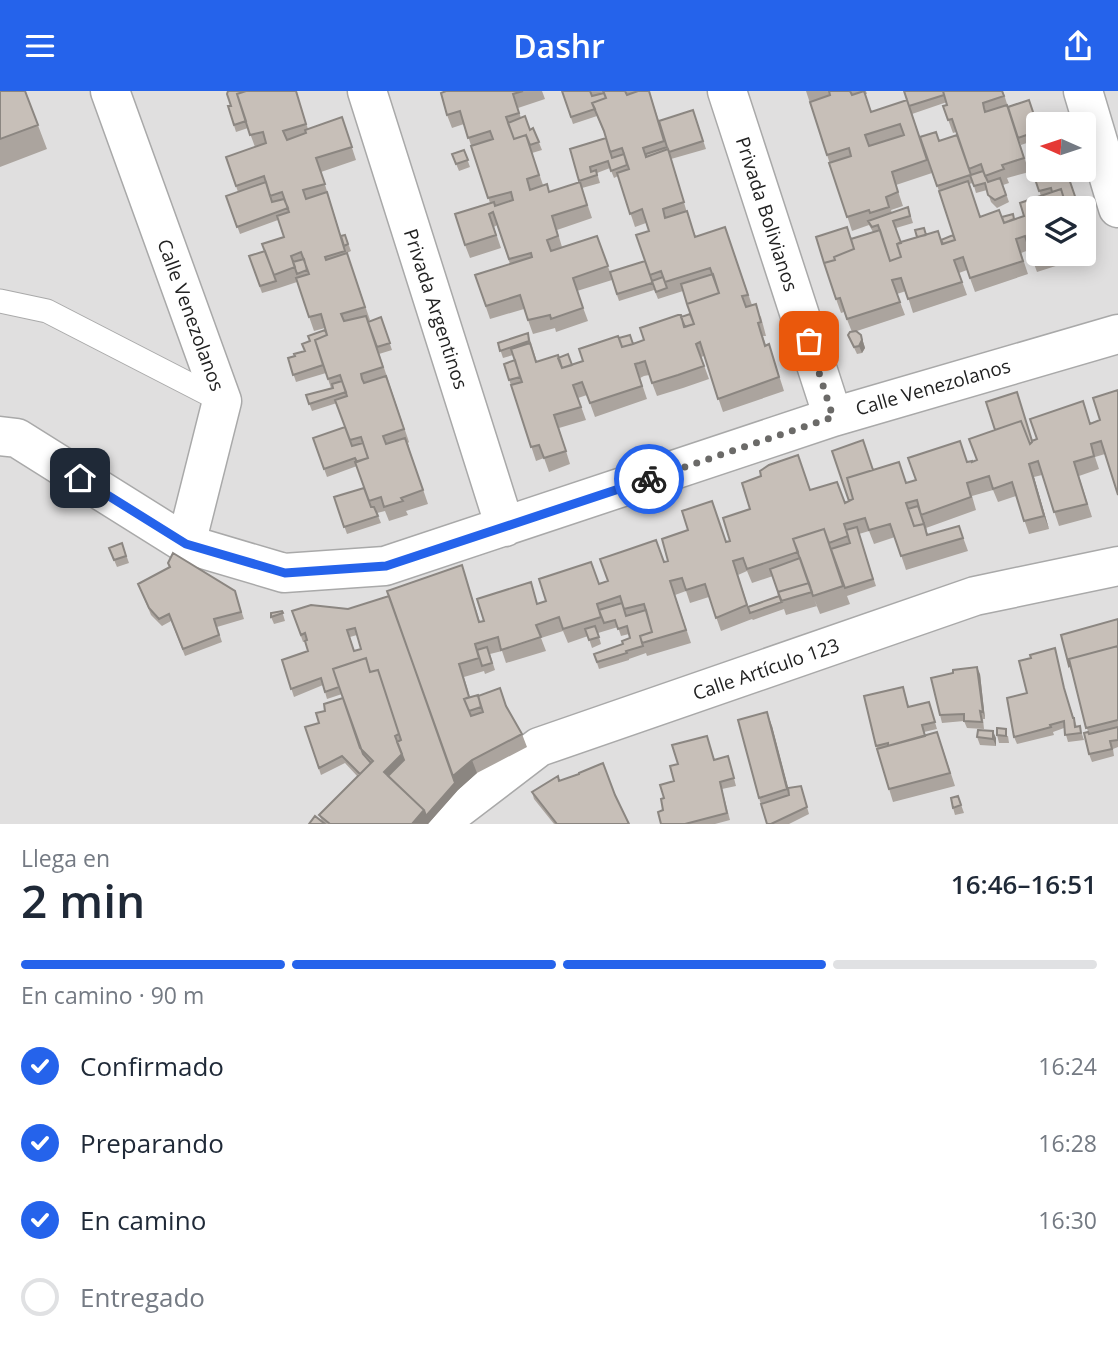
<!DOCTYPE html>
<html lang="es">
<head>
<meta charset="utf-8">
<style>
	body { margin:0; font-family:"Open Sans",sans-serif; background:#f6f6f7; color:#1f2937; height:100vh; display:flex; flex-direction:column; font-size:26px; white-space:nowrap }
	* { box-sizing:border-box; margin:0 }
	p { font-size:23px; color:#747a83 }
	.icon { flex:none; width:38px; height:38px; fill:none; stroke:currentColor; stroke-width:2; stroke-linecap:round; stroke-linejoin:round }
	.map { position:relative; height:733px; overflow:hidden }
	.details { display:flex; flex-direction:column; background:#fff; flex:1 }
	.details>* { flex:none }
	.needle { width:46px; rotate:273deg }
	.tools { position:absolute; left:1026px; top:21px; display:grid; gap:14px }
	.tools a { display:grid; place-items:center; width:70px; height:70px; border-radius:7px; background:#fff; box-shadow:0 4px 18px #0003; font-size:35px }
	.pin { position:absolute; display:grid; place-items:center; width:60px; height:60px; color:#fff; margin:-30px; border-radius:14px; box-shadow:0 4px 10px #0006 }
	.courier { position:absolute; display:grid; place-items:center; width:70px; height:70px; margin:-35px; border:5px solid #2563eb; border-radius:50%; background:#fff; color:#222; box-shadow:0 2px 9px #0007 }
	.headline em { font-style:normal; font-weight:600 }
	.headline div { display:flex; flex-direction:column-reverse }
	.headline { display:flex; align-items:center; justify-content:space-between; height:119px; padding:0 21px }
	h1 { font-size:46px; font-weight:600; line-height:52px }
	.bar { display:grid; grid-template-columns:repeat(4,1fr); gap:10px 7px; align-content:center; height:84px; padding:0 21px }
	.bar i { height:9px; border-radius:5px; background:#e0e1e3 }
	.bar .on { background:#2563eb }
	.bar p { grid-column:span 4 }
	ol { padding:0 21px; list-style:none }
	li { display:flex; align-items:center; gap:21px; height:77px }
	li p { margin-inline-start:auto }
	li .icon { padding:7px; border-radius:50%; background:#2563eb; color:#fff; stroke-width:4 }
	li:last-child { color:#747a83 }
	li i { width:38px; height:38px; border:4px solid #e0e1e3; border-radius:50% }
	header { display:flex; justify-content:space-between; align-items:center; height:91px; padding:0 21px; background:#2563eb; color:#fff; font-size:32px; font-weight:600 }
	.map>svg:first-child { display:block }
</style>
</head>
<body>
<header><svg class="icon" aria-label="menu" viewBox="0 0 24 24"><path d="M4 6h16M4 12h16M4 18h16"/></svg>Dashr<svg class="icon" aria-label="share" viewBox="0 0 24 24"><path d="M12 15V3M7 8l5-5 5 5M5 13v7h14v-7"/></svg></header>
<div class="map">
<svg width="1118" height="733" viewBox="0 0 1118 733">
	<rect width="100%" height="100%" fill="#f2efe9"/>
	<!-- residential -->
	<path fill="#e0dfdf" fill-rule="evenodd" d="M 0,0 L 1118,0 L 1118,733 L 0,733 ZM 1038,33 L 1083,33 L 1083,79 L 1038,79 ZM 1038,117 L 1083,117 L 1083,163 L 1038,163 Z"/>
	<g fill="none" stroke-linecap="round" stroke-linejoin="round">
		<defs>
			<path id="lane" d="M 0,210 L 47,220 L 222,310"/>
			<path id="street" d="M 110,0 L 222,310 L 186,453
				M 367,0 L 505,436
				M 727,0 L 833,326
				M 1083,0 L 1118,117
				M 0,345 L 17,347 L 186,453 L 284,482 L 385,475 L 833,326 L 1118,243
				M 438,733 L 539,656 L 975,505 L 1118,475"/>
		</defs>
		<!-- lane casing -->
		<use href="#lane" stroke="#a9a9a9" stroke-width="25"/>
		<!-- street casing -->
		<use href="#street" stroke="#a9a9a9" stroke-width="41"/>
		<!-- lane -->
		<use href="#lane" stroke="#fff" stroke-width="23"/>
		<!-- street -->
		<use href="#street" stroke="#fff" stroke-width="38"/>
	</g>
	<!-- wall -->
	<path fill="#aba49e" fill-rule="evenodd" d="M 0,0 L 25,0 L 47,58 L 0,76 Z
		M 228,0 L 296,0 L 308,38 L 342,26 L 356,69 L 321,81 L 341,145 L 345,144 L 351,160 L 347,162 L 370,229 L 368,231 L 381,226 L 392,259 L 379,263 L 378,259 L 409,351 L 408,352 L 410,360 L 428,413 L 406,420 L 408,424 L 389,430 L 385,420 L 377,422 L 381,432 L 347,443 L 334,406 L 364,397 L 357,375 L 327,386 L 313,347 L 345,336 L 337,312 L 312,320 L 306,304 L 331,297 L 326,282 L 296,291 L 288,267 L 295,265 L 305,260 L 310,250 L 325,239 L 325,237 L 314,240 L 297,191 L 279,197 L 278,196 L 279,197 L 262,202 L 249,165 L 265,160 L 284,146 L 278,129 L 240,143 L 226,105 L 238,101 L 226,66 L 255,56 L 248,37 L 236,41 L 228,15 L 231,15 Z
		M 446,0 L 542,0 L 545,8 L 518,17 L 521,27 L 530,39 L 533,37 L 542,59 L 532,62 L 543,94 L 549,101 L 580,91 L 592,127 L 557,139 L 562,156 L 597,145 L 610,181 L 645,170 L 649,140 L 646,132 L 635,136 L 618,85 L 614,87 L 610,77 L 597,82 L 600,92 L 582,97 L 570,58 L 606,47 L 597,25 L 573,33 L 562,0 L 649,0 L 659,30 L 693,19 L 706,58 L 671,68 L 688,125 L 696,146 L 730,150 L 752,214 L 761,226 L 766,245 L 763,245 L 766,254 L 769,253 L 784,300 L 723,321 L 704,265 L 701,266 L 709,288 L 683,297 L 657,305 L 649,284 L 644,285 L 640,287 L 647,308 L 595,326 L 587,304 L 578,307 L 586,329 L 559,337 L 570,373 L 549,381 L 544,367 L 536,370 L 504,273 L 515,269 L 513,264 L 503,267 L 498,252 L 528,242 L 537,271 L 558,267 L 572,274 L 583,270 L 619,247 L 633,252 L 644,249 L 681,226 L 690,223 L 683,200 L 658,208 L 654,198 L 654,199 L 619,210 L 612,189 L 577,200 L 588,230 L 556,241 L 555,237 L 533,243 L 524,218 L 490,228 L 475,184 L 510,173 L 497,134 L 494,136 L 501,157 L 470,167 L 465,154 L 490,112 L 464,33 L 452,37 L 447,24 Z
		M 806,0 L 866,0 L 867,3 L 865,3 L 871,21 L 907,9 L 904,0 L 1003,0 L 1008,16 L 1038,35 L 1038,48 L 1021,54 L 1018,47 L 1029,81 L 1007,87 L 1009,92 L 1003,94 L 1009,111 L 997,117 L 991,111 L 987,99 L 976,102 L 973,92 L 969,93 L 980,126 L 1004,132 L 1024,125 L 1041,105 L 1032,79 L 1066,79 L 1038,163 L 1083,163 L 1083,143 L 1090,164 L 1037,181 L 1029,159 L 1021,162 L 1028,183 L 975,201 L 967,179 L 959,182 L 967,204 L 913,222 L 906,200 L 897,203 L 905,224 L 857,240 L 861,244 L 865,257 L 862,262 L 857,263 L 848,244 L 852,241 L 844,221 L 841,222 L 836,208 L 851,148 L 873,141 L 869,134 L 852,140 ZM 947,11 L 947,14 L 943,15 L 953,42 L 956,41 L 957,44 L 939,50 L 920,46 L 912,23 ZM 920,48 L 939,100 L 953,144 L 942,152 L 926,144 L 901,152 L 896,137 L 913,132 L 908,116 L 892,122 L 891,119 L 903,115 L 896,94 L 932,82 Z
		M 464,59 L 470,76 L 459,80 L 452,63 Z
		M 1083,130 L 1087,140 L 1083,141 Z
		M 1118,299 L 1105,363 L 1095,366 L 1099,378 L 1079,385 L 1092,426 L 1059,435 L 1042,384 L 1034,386 L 1049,438 L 1029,443 L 1016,405 L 998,411 L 993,399 L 972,405 L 976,419 L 926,437 L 928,444 L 959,435 L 968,460 L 906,479 L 895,446 L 874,453 L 869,440 L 859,443 L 876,495 L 847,505 L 850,513 L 820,523 L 814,508 L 817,515 L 786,524 L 784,518 L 753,529 L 752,528 L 721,540 L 709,506 L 690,512 L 686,500 L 675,504 L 691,552 L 647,565 L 646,562 L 629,568 L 629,569 L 599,578 L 594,563 L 623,553 L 630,547 L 629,543 L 621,545 L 618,536 L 598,542 L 601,553 L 592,557 L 588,545 L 568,552 L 563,540 L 541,547 L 546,560 L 506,572 L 502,560 L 490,563 L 495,579 L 485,583 L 484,580 L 464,586 L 470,606 L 478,605 L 507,616 L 522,643 L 527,656 L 477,682 L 458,699 L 457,697 L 458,699 L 428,733 L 309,733 L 322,730 L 319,724 L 358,686 L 345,672 L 321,684 L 305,636 L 319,632 L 325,620 L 343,607 L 342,603 L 327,608 L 323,594 L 294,606 L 282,569 L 308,560 L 305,551 L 303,551 L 292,520 L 348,518 L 389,505 L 462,474 L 480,531 L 730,450 L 810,399 L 845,412 L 849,410 L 873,379 L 907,392 L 968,371 L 972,371 L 1032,349 L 1100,329 ZM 747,480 L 752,492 L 773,485 L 779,505 L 748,515 L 738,484 ZM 357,544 L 361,558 L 354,560 L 350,546 Z
		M 122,452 L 129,472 L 117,476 L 109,457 Z
		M 168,472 L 235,500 L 244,528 L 217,536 L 222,551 L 185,565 L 171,530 L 162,535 L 151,524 L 138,493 L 170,476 Z
		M 282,520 L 285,530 L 274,533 L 271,526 Z
		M 1118,528 L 1118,656 L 1113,658 L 1114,665 L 1092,671 L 1089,663 L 1088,641 L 1072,582 L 1069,575 Z
		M 1055,557 L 1066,604 L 1074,627 L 1077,636 L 1082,643 L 1084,649 L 1068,651 L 1064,637 L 1053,641 L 1054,644 L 1017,653 L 1014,646 L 1027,602 L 1031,567 Z
		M 980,583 L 985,628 L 983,628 L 984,638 L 967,637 L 964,630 L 942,632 L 940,624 Z
		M 903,596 L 909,616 L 929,611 L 937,638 L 924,641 L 926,645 L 942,655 L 955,695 L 893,711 L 876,655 Z
		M 772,635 L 788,697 L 801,695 L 809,723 L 789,733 L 767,733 L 759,707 Z
		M 997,644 L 1008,645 L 1009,652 L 999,652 Z
		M 707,645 L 714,669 L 728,665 L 730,672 L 736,695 L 722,698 L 730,729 L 715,733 L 661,733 L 664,707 L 674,690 L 678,673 Z
		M 977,646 L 996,647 L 996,655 L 980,654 Z
		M 558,685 L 559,690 L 615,704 L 629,733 L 554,733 L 534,708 L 532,701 Z
		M 958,705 L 964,722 L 955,724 L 953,717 Z"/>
	<!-- shaded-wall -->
	<path fill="#8b8681" d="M 861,244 L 865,257 L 862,262 L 859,255 Z
		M 1029,373 L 1034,386 L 1049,438 L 1044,425 Z
		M 389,505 L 472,669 L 477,682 L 458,699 L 457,697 L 458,699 L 428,733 L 412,733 Z
		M 977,576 L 980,583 L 985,628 L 983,621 Z
		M 767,621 L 772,635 L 792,711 L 787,698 Z
		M 993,640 L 996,647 L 996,655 L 993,648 Z
		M 402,663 L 407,677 L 391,692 L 384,681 Z"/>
	<!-- building -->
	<path fill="#c7bfb8" stroke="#8b8681" stroke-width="2" fill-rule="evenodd" d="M 0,0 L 25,0 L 38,34 L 0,48 Z
		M 228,0 L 246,0 L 237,3 L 246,30 L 234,34 L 228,15 L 231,15 L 227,3 Z
		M 246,0 L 296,0 L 306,33 L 283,40 L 287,49 L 306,42 L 305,39 L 342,26 L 352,56 L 316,67 L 325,93 L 303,99 L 306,108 L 327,101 L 345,160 L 325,166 L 326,169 L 347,162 L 365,216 L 341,223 L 344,230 L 366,225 L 383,276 L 361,283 L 362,288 L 364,292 L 386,285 L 404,338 L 383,345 L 386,353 L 405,347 L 423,399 L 401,407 L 403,410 L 384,416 L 381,406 L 369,410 L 355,371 L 368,367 L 361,346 L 350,349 L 335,309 L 347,305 L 340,284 L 328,288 L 315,249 L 327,244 L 321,223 L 309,226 L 296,187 L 309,183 L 301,161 L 291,165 L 295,176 L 274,184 L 262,153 L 284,146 L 277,125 L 289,121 L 282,101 L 270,105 L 264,85 L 236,95 L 226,66 L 266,52 L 263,41 L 250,44 L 237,3 Z
		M 446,0 L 523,0 L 513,3 L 519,22 L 506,26 L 514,48 L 526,44 L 539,84 L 527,88 L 530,99 L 547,93 L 549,101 L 580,91 L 587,114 L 552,125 L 558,145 L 547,149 L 551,160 L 597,145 L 608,175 L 573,187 L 583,217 L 551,228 L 550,224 L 528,229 L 520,204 L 486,215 L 475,184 L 532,166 L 531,162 L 509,168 L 493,121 L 489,123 L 496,144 L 465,154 L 455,123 L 494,111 L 495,115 L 513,109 L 511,101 L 488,107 L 471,55 L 493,48 L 490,40 L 468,47 L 460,20 L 447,24 L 441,2 Z
		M 562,0 L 590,0 L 592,5 L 604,2 L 606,7 L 592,12 L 595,18 L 571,26 Z
		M 603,0 L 625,0 L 627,4 L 638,0 L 649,0 L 664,50 L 643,57 L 646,66 L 668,58 L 684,111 L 663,118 L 665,127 L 687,120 L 695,146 L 725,136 L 748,204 L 742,205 L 746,216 L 756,213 L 761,231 L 758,232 L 765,255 L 769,253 L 779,286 L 718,308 L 700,251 L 696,253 L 704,275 L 678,284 L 652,292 L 645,270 L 639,272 L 635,273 L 642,295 L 590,312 L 582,291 L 573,294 L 581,316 L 554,324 L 566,360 L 544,367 L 539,354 L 531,356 L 511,294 L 522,291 L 511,258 L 530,252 L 536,271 L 558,264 L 562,277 L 583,270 L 579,258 L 618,245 L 622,256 L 633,253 L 644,249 L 640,237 L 678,224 L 681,224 L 684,236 L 694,233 L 687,213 L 719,202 L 710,177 L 665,191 L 661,180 L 650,184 L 636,144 L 649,140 L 642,118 L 630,123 L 617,82 L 629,78 L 622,57 L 610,61 L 604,40 L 592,12 L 606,7 Z
		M 829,0 L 850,0 L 852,4 L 864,0 L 871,21 L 907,9 L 927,69 L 892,81 L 898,101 L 886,106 L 889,116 L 870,122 L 869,119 L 847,126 L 829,72 L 851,65 L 849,57 L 827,64 L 810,11 L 830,4 ZM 900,33 L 904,44 L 869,55 L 865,44 Z
		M 904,0 L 943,0 L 944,4 L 909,15 Z
		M 943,0 L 1002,0 L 1004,5 L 983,12 L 984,17 L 985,21 L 1007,14 L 1024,67 L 1002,74 L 1004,78 L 985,85 L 981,73 L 969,78 L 952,28 L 948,29 L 943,15 L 947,14 Z
		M 1029,9 L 1038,36 L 1038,40 L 1018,47 L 1008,16 Z
		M 693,19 L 703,50 L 669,61 L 668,58 L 646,66 L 646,63 L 667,56 L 659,30 Z
		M 525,25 L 530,39 L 533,37 L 539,51 L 530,54 L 526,44 L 514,48 L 508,32 Z
		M 936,41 L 939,50 L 957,44 L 971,84 L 983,80 L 988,91 L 1000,87 L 1006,104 L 995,109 L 988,104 L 985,92 L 974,95 L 970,84 L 937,95 L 920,46 Z
		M 606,47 L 612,67 L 624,63 L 627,74 L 611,80 L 608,70 L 590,76 L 591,81 L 596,79 L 597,84 L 579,90 L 570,58 Z
		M 464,59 L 468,69 L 456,73 L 452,63 Z
		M 1038,77 L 1038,79 L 1066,79 L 1078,114 L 1075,108 L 1065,111 L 1061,98 L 1052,101 L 1051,97 L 1039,100 L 1032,79 Z
		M 968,90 L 980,126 L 999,119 L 1004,132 L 1024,125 L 1020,112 L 1061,98 L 1065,111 L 1075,108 L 1079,117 L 1038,117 L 1038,163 L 1046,163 L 1032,167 L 1025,145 L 1016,148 L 1023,170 L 970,187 L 963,166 L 954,169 L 962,191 L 908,208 L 901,187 L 892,189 L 900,211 L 847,228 L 840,207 L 836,208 L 824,172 L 835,169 L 834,166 L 854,158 L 851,148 L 880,139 L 890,170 L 901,166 L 897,153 L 901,151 L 938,140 L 942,153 L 955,149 L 939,100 Z
		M 266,91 L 272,111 L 284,108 L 288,117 L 237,136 L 226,105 Z
		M 908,116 L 910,125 L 893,130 L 901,152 L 897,153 L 901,166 L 890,170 L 878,134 L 872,136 L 868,130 Z
		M 1013,123 L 1014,128 L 1004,132 L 1002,126 Z
		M 847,136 L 854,158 L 834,166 L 835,169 L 824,172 L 816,146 Z
		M 924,137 L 926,144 L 917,146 L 915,139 Z
		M 345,144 L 348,153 L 344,155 L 341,145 Z
		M 953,144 L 955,149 L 943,153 L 941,149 Z
		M 265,160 L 276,190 L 260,195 L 249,165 Z
		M 304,168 L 307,179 L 297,183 L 293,171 Z
		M 645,170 L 652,190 L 663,186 L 667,197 L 656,201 L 652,190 L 652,192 L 617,203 L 610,181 Z
		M 713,183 L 719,202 L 687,213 L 681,193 Z
		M 690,223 L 694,233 L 685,236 L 681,226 Z
		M 381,226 L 390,252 L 377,256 L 368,231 Z
		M 325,239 L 327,244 L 315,249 L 323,274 L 293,284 L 288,267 L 295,265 L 294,263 L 305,260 L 302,253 L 310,250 L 308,245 Z
		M 856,240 L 861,244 L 862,249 L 859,255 L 854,256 L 848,244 L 850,241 Z
		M 528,242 L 529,250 L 500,260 L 498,252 Z
		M 630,244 L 633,253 L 622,256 L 619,247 Z
		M 568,263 L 572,274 L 562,277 L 558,267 Z
		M 515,269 L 520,286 L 509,289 L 504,273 Z
		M 342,290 L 346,301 L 309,313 L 306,304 L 333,297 L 332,293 Z
		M 1118,299 L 1118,404 L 1101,350 L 1091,353 L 1094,365 L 1074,371 L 1087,413 L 1054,421 L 1038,370 L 1029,373 L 1044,425 L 1024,430 L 1012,391 L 993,398 L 989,385 L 967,392 L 971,406 L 921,424 L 917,409 L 906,412 L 914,435 L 924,433 L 927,444 L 959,435 L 963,447 L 901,465 L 890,433 L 869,439 L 865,427 L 844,433 L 848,445 L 829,452 L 824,438 L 793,448 L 798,461 L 747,478 L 743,467 L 733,470 L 747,514 L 716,527 L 705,493 L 686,499 L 682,487 L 670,490 L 686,539 L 642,552 L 640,545 L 652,541 L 644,513 L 624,518 L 620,505 L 597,513 L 601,526 L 563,538 L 559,526 L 536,534 L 541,546 L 501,559 L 498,546 L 475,553 L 479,567 L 459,573 L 469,606 L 464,608 L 471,625 L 483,621 L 478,605 L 500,597 L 506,615 L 522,643 L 472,669 L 453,685 L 387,500 L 462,474 L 479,531 L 484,530 L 477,508 L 531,491 L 537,513 L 546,510 L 539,488 L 591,471 L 599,493 L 608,490 L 600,468 L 627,459 L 656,449 L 664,471 L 668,470 L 662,448 L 688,439 L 682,420 L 712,410 L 726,451 L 730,450 L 723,427 L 750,418 L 742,392 L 761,385 L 760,380 L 769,374 L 798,364 L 810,399 L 837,391 L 845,412 L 853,408 L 847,387 L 899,371 L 906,392 L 916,389 L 908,367 L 960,350 L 967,371 L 972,370 L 972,371 L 977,369 L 969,348 L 1021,330 L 1030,353 L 1032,351 L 1032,350 L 1037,348 L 1030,328 L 1083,310 L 1090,333 L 1100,329 L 1093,307 Z
		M 1017,301 L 1032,350 L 1032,351 L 1030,353 L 1021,330 L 995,339 L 986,311 Z
		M 345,336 L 352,355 L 363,352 L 368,367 L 357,371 L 355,367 L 324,378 L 313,347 Z
		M 863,349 L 873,379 L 847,387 L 853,408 L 849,410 L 832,360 Z
		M 364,397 L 371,416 L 374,416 L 378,425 L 344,436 L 334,406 Z
		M 918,415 L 926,439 L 924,433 L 914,435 L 908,418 Z
		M 857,436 L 873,488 L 845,497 L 831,458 L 850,452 L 846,439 Z
		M 824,438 L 843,495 L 813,505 L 793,448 Z
		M 122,452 L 126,465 L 114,469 L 109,457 Z
		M 173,462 L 235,500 L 241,521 L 214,528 L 219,544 L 183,558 L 169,523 L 159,528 L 149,517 L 138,493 L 170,476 L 168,472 Z
		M 800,467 L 811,498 L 809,492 L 778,501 L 770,478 Z
		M 809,492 L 812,501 L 781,510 L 778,501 Z
		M 778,501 L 782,511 L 750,522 L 748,516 L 779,505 Z
		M 389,505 L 455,692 L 426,725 L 424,719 L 388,685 L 404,669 L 397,651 L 401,649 L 378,579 L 370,581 L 366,567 L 333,578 L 339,596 L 325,601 L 321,587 L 291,598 L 282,569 L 308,560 L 305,550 L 307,549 L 305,542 L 301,544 L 292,520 L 311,514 L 348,518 ZM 355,537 L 361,558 L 354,560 L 347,539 Z
		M 622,512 L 626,525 L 646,519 L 652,541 L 640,545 L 643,555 L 626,560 L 627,562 L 597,571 L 594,563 L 623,553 L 622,550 L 630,547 L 627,535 L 618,538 L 615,529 L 604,532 L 599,519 Z
		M 282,520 L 283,522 L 271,526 L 271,522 Z
		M 1118,528 L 1118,555 L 1069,568 L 1070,574 L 1069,575 L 1061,544 Z
		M 595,535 L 599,546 L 589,549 L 585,538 Z
		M 1118,555 L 1118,629 L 1086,637 L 1069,568 Z
		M 487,556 L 492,572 L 482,575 L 477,559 Z
		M 1055,557 L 1064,597 L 1073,627 L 1074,627 L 1075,636 L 1080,635 L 1081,642 L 1065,644 L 1064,630 L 1050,634 L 1051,636 L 1014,646 L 1007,607 L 1027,602 L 1019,570 L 1031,567 L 1030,564 Z
		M 366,567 L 370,581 L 378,579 L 399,643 L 395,645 L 402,663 L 384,681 L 424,719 L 412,733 L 330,733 L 319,724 L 373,670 L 360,657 L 333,578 Z
		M 977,576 L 983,621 L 980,620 L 982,631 L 964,630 L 964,623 L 940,624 L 931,587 L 953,582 L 953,579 Z
		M 903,596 L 908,616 L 929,611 L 935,631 L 922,634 L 925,645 L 888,655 L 888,652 L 876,655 L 864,605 Z
		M 478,604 L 481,616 L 469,620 L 464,608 Z
		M 343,607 L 363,663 L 371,672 L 360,683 L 342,665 L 319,677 L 305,636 L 319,632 L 316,622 L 325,620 L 324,613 Z
		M 767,621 L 787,698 L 759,707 L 738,629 Z
		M 1118,636 L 1118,649 L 1110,650 L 1112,658 L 1089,663 L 1084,642 L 1088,641 L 1089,643 Z
		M 997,637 L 1006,638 L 1006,645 L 997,644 Z
		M 978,639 L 993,640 L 993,648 L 977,646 Z
		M 937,641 L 950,682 L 889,698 L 877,658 Z
		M 707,645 L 714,669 L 728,665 L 734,687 L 720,691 L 727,722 L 685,733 L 661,733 L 658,721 L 663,719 L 661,708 L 664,707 L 660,694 L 674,690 L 670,675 L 678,673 L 672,654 Z
		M 603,672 L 615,704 L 629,733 L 557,733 L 532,701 L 558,685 L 559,690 L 579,683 L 579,682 Z
		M 801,695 L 807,716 L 771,733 L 767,733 L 761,713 L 789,704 L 788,697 Z
		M 958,705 L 961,714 L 953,717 L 951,707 Z
		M 315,725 L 325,733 L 309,733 Z"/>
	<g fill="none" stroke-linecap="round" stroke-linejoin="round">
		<!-- done -->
		<path stroke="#6b6a68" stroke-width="7" stroke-dasharray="0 12.6" d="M 649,388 L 833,326 L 809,250"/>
		<!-- route -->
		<path stroke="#2563eb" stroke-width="9" d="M 80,387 L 186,453 L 285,482 L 386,475 L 649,388"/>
	</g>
	<g text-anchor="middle" stroke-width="5" stroke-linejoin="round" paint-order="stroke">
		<!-- street labels -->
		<g font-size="19" fill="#222" stroke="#fff">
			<text transform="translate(767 123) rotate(72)" y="7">Privada Bolivianos</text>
			<text transform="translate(436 218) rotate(72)" y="7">Privada Argentinos</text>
			<text transform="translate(191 224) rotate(70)" y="7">Calle Venezolanos</text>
			<text transform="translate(933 296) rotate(-16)" y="7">Calle Venezolanos</text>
			<text transform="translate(766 578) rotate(-19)" y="7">Calle Artículo 123</text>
		</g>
	</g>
</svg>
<div class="tools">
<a><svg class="needle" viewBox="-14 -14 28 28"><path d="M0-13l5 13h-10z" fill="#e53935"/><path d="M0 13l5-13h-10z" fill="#747a83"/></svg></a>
<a><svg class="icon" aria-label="layers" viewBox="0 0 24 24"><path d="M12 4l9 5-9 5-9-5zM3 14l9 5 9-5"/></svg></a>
</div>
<div class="pin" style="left:809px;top:250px;background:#ea580c"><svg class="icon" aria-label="bag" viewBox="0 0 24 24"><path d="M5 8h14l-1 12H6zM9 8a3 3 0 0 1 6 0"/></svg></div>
<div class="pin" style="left:80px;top:387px;background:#1f2937"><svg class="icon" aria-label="home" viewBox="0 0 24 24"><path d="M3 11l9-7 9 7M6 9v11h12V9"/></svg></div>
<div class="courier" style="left:649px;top:388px"><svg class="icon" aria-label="bike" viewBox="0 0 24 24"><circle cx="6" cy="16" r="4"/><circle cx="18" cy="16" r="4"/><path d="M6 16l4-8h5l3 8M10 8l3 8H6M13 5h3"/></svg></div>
</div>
<section class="details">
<div class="headline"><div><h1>2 min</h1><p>Llega en</p></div><em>16:46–16:51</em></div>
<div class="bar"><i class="on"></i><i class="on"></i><i class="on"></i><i></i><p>En camino · 90 m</p></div>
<ol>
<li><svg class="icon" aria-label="check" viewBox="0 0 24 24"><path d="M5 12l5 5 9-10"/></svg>Confirmado<p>16:24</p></li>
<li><svg class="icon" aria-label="check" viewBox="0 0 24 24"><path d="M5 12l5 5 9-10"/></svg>Preparando<p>16:28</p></li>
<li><svg class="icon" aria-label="check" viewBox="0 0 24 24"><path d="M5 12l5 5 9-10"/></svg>En camino<p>16:30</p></li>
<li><i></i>Entregado</li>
</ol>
</section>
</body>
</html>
